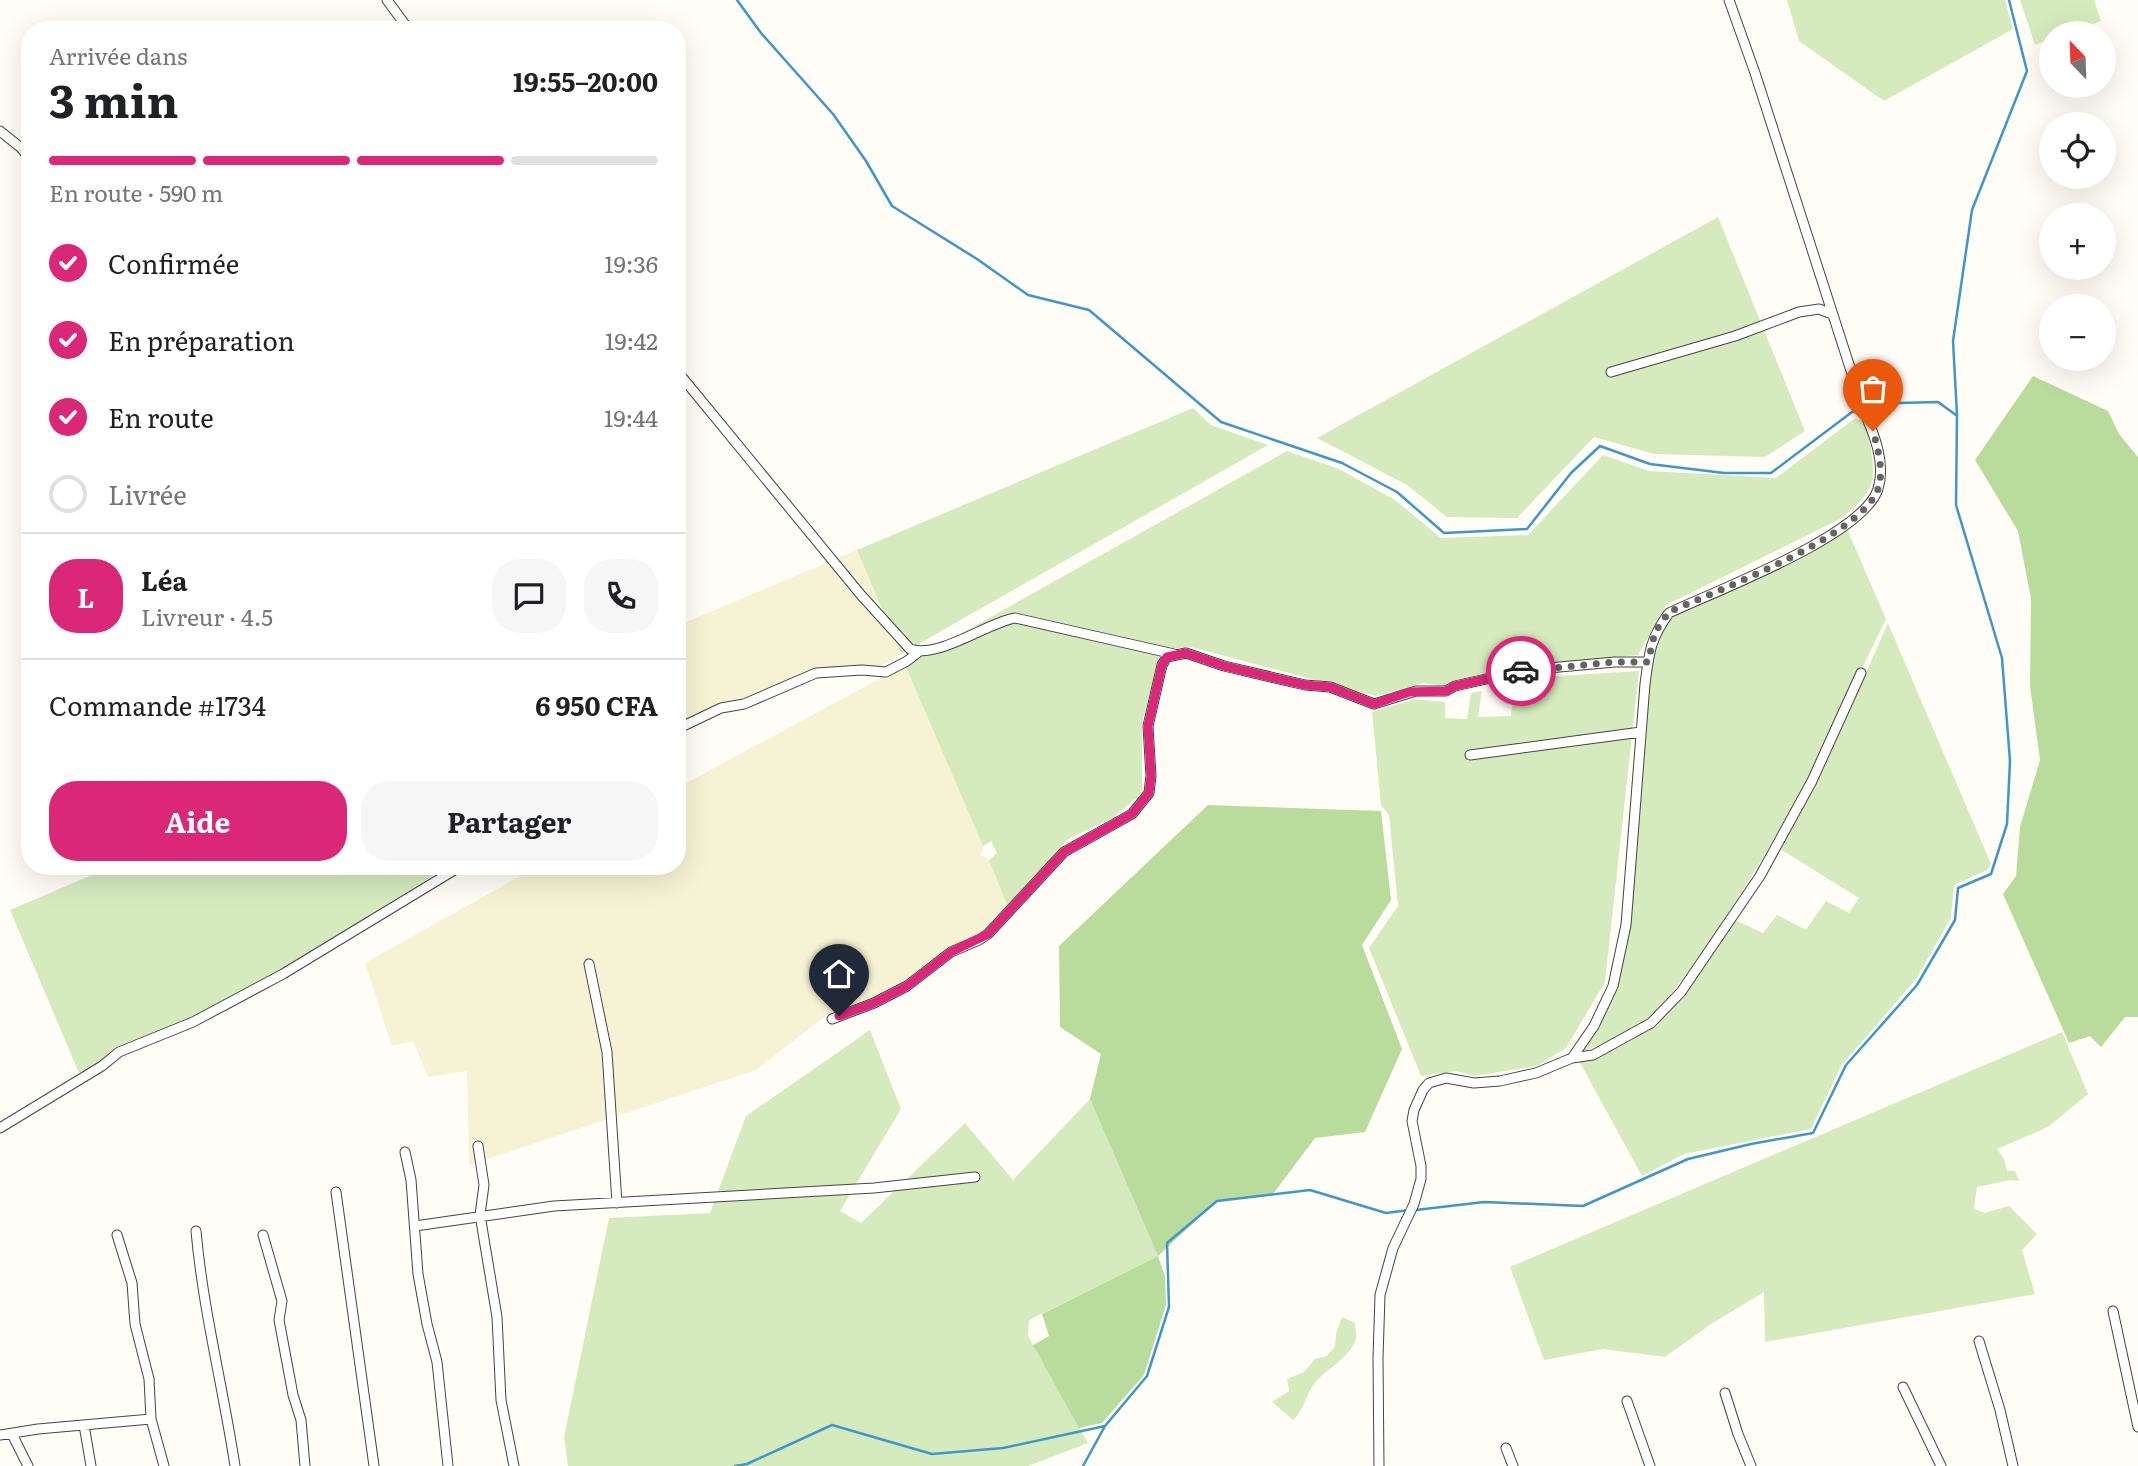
<!DOCTYPE html>
<html lang="fr">
<head>
<meta charset="utf-8">
<style>
	body { margin:0; font-family:Literata,serif; background:#f6f6f6; color:#202124; height:100vh; display:flex; flex-direction:column; font-size:26px; white-space:nowrap }
	* { box-sizing:border-box; margin:0 }
	p { font-size:23px; color:#757577 }
	.icon { flex:none; width:38px; height:38px; fill:none; stroke:currentColor; stroke-width:2; stroke-linecap:round; stroke-linejoin:round }
	.map { position:relative; flex:1; overflow:hidden }
	.sheet { position:absolute; left:21px; top:21px; width:665px; height:854px; display:flex; flex-direction:column; background:#fff; border-radius:28px; box-shadow:0 7px 28px #0002 }
	.sheet>* { flex:none }
	.needle { width:46px; rotate:337deg }
	.controls { position:absolute; left:2039px; top:21px; display:grid; gap:14px }
	.controls a { display:grid; place-items:center; width:77px; height:77px; border-radius:50%; background:#fff; box-shadow:0 7px 28px #0002; font-size:35px }
	.pin { position:absolute; display:grid; place-items:center; width:60px; height:60px; color:#fff; margin:-72px -30px; border-radius:50% 50% 50% 0; rotate:-45deg; box-shadow:0 0 7px #0007 }
	.pin .icon { rotate:45deg }
	.courier { position:absolute; display:grid; place-items:center; width:70px; height:70px; margin:-35px; border:5px solid #db2777; border-radius:50%; background:#fff; color:#222; box-shadow:0 2px 9px #0007 }
	.headline em { font-style:normal; font-weight:700 }
	.headline div { display:flex; flex-direction:column-reverse }
	.headline { display:flex; align-items:center; justify-content:space-between; height:119px; padding:0 28px }
	h1 { font-size:46px; font-weight:700; line-height:52px }
	.bar { display:grid; grid-template-columns:repeat(4,1fr); gap:10px 7px; align-content:center; height:84px; padding:0 28px }
	.bar i { height:9px; border-radius:5px; background:#e0e0e0 }
	.bar .active { background:#db2777 }
	.bar p { grid-column:span 4 }
	.line { display:flex; align-items:center; gap:18px; padding:0 28px; border-top:2px solid #e0e0e0 }
	.line div { flex:1 }
	.round { display:grid; place-items:center; flex:none; width:74px; height:74px; border-radius:28px; background:#f6f6f6 }
	ol { padding:0 28px; list-style:none }
	li { display:flex; align-items:center; gap:21px; height:77px }
	li p { margin-inline-start:auto }
	li .icon { padding:7px; border-radius:50%; background:#db2777; color:#fff; stroke-width:4 }
	li:last-child { color:#757577 }
	li i { width:38px; height:38px; border:4px solid #e0e0e0; border-radius:50% }
	.action { display:flex; gap:14px; margin-top:auto; padding:14px 28px }
	.action a { flex:1; height:80px; border-radius:28px; background:#db2777; color:#fff; font-size:28px; font-weight:700; line-height:80px; text-align:center }
	.action a+a { background:#f6f6f6; color:#202124 }
	.map>svg:first-child { display:block }
</style>
</head>
<body>
<div class="map">
<svg width="2138" height="1466" viewBox="0 0 2138 1466">
	<rect width="100%" height="100%" fill="#fffdf5"/>
	<!-- farmland -->
	<path fill="#f6f3d4" d="M 857,550 L 901,654 L 879,667 L 816,668 L 742,701 L 677,726 L 677,626 Z
		M 905,665 L 983,846 L 981,855 L 989,860 L 1008,907 L 985,931 L 951,947 L 904,983 L 871,999 L 827,1015 L 756,1070 L 469,1165 L 467,1071 L 428,1077 L 413,1041 L 392,1046 L 365,963 L 538,866 L 677,866 L 677,788 Z"/>
	<!-- green -->
	<path fill="#d5ebbd" d="M 1787,0 L 2005,0 L 2013,29 L 1884,101 L 1799,41 Z
		M 2020,0 L 2094,0 L 2101,21 L 2068,33 L 2051,33 L 2051,39 L 2035,45 Z
		M 1718,217 L 1805,431 L 1765,457 L 1654,454 L 1594,437 L 1517,518 L 1447,517 L 1407,485 L 1317,438 Z
		M 1193,408 L 1211,425 L 1268,445 L 901,654 L 857,550 Z
		M 1854,419 L 1863,420 C 1869,434 1877,470 1871,485 C 1865,499 1853,508 1842,518 L 1666,605 L 1638,655 L 1502,668 L 1449,687 L 1423,683 L 1376,696 L 1191,647 L 1163,649 L 1142,722 L 1142,793 L 1113,818 L 1068,839 L 1008,907 L 989,860 L 997,853 L 991,841 L 983,846 L 905,665 L 1287,451 L 1339,469 L 1395,500 L 1441,538 L 1528,535 L 1603,455 L 1649,471 L 1776,478 Z
		M 1847,529 L 1886,619 C 1834,726 1784,833 1716,931 C 1695,961 1675,994 1647,1019 C 1629,1035 1604,1043 1581,1052 L 1607,1009 L 1617,988 L 1640,805 L 1640,762 L 1654,651 L 1660,634 L 1671,616 L 1817,549 Z
		M 1888,623 L 1991,864 L 1987,870 L 1954,885 L 1951,918 L 1916,979 L 1841,1066 L 1811,1129 L 1684,1154 L 1642,1176 L 1579,1061 C 1657,1046 1694,980 1735,920 L 1763,933 L 1777,915 L 1806,930 L 1826,901 L 1849,913 L 1859,898 L 1780,849 L 1817,784 Z
		M 1639,671 L 1605,982 L 1566,1048 L 1537,1066 L 1474,1076 L 1456,1071 L 1421,1076 L 1369,948 L 1398,906 L 1389,815 L 1381,805 L 1372,712 L 1415,699 L 1445,702 L 1445,718 L 1467,719 L 1471,693 L 1482,691 L 1478,717 L 1511,716 L 1514,679 Z
		M 113,866 L 448,866 L 282,970 L 194,1017 L 115,1047 L 97,1064 L 79,1073 L 10,910 Z
		M 870,1030 L 901,1109 L 840,1211 L 861,1223 L 965,1123 L 1013,1180 L 1090,1099 L 1158,1256 L 1029,1320 L 1028,1336 L 1088,1443 L 1028,1466 L 568,1466 L 564,1437 L 609,1218 L 710,1213 L 746,1116 Z
		M 2062,1032 L 2088,1094 L 2048,1127 L 1997,1149 L 2004,1159 L 2007,1171 L 2015,1171 L 2019,1181 L 2010,1180 L 1977,1187 L 1974,1209 L 1985,1213 L 2009,1206 L 2037,1234 L 2022,1250 L 2035,1294 L 1765,1342 L 1764,1292 L 1711,1324 L 1665,1357 L 1603,1349 L 1544,1360 L 1510,1267 Z
		M 1342,1317 L 1355,1323 C 1355,1327 1357,1335 1356,1339 C 1349,1359 1327,1368 1315,1383 C 1305,1395 1305,1409 1293,1420 L 1272,1402 L 1289,1391 L 1287,1379 L 1304,1372 L 1315,1359 L 1327,1356 L 1335,1346 L 1336,1334 Z"/>
	<!-- forest -->
	<path fill="#b9dc9c" d="M 2033,376 L 2108,411 L 2119,434 L 2138,457 L 2138,1017 L 2125,1017 L 2101,1047 L 2090,1036 L 2069,1043 L 2003,894 L 2016,876 L 2020,827 L 2040,760 L 2030,686 L 2031,599 L 2018,531 L 1975,460 Z
		M 1208,805 L 1381,811 L 1391,900 L 1362,945 L 1402,1049 L 1365,1132 L 1315,1138 L 1273,1194 L 1217,1201 L 1158,1256 L 1165,1276 L 1166,1305 L 1144,1375 L 1102,1423 L 1079,1428 L 1033,1345 L 1049,1336 L 1042,1314 L 1158,1256 L 1090,1099 L 1101,1054 L 1060,1027 L 1059,946 Z"/>
	<g fill="none" stroke-linecap="round" stroke-linejoin="round">
		<!-- stream -->
		<path stroke="#3f96cf" stroke-width="2.5" d="M 737,0 L 761,33 L 833,114 L 866,161 L 892,206 L 977,259 L 1028,295 L 1089,310 L 1221,422 L 1342,463 L 1397,492 L 1444,533 L 1527,529 L 1571,473 L 1600,446 L 1650,464 L 1724,473 L 1771,473 L 1852,412 L 1899,403 L 1938,402 L 1956,415
			M 1416,1210 L 1484,1202 L 1583,1206 L 1688,1159 L 1751,1144 L 1813,1133 L 1846,1065 L 1917,985 L 1955,920 L 1958,888 L 1991,874 L 2007,824 L 2010,761 L 2002,658 L 1956,505 L 1957,415 L 1953,341 L 1972,210 L 2027,71 L 2009,0
			M 1105,1426 L 1147,1376 L 1169,1307 L 1167,1243 L 1217,1201 L 1310,1190 L 1386,1213 L 1409,1210
			M 735,1466 L 747,1464 L 832,1425 L 932,1454 L 1003,1448 L 1105,1426 L 1083,1466"/>
		<defs>
			<path id="minor" d="M 387,0 L 409,30
				M 0,131 L 20,147 L 30,158
				M 677,371 L 861,595 L 910,649 C 939,659 986,623 1015,618 L 1174,654
				M 1611,372 L 1735,336 L 1799,312 L 1819,309 L 1832,314
				M 677,729 L 721,708 L 744,704 L 816,673 L 862,670 L 886,672 L 907,661 L 920,651
				M 1470,755 L 1641,732
				M 589,964 L 607,1052 L 617,1203
				M 832,1019 L 874,1003 L 907,986 L 951,952 L 979,940 L 988,934 L 1064,852 L 1132,814 L 1149,793 L 1151,776 L 1148,726 L 1162,665 L 1167,657 L 1186,653 L 1224,666 L 1305,685 L 1330,687 L 1374,704 L 1416,691 L 1446,691 L 1455,686 L 1526,670 L 1615,662 L 1648,662
				M 1572,1058 L 1594,1026 L 1613,986 L 1626,925 L 1645,684 C 1649,653 1650,639 1669,613 C 1715,591 1863,536 1878,489 C 1886,463 1874,434 1864,411 L 1755,73 L 1729,0
				M 0,1128 L 102,1066 L 119,1052 L 193,1022 L 283,974 L 461,866
				M 478,1146 L 484,1185 L 480,1215 L 497,1317 L 501,1400 L 514,1466
				M 405,1152 L 411,1180 L 418,1274 L 427,1324 L 437,1362 L 448,1466
				M 336,1192 L 374,1466
				M 415,1226 L 554,1206 L 874,1188 L 975,1177
				M 196,1231 C 203,1310 223,1387 235,1466
				M 117,1235 L 132,1283 L 135,1324 L 149,1379 L 151,1419
				M 263,1235 L 282,1301 L 279,1320 L 293,1395 L 301,1420 L 305,1466
				M 2113,1311 L 2138,1427
				M 1979,1341 L 2000,1410 L 2013,1466
				M 1903,1387 L 1941,1466
				M 1725,1393 L 1738,1434 L 1751,1466
				M 1627,1401 L 1650,1466
				M 84,1425 L 91,1466
				M 12,1434 L 28,1466
				M 0,1435 L 38,1429 L 151,1419 L 164,1466
				M 1506,1448 L 1513,1466
				M 1379,1466 L 1378,1358 L 1380,1295 L 1393,1248 L 1414,1204 L 1421,1179 L 1421,1166 L 1412,1121 L 1414,1110 L 1423,1090 L 1429,1083 L 1446,1078 L 1474,1083 L 1500,1081 L 1536,1073 L 1572,1058 L 1593,1055 L 1651,1023 L 1681,992 L 1760,876 L 1812,781 L 1861,673"/>
		</defs>
		<!-- minor casing -->
		<use href="#minor" stroke="#444" stroke-width="11"/>
		<!-- minor -->
		<use href="#minor" stroke="#fff" stroke-width="9"/>
	</g>
	<g fill="none" stroke-linecap="round" stroke-linejoin="round">
		<!-- done -->
		<path stroke="#646461" stroke-width="7" stroke-dasharray="0 12.6" d="M 1521,671 L 1615,662 L 1648,662 L 1655,632 L 1669,612 C 1716,591 1862,536 1878,489 C 1884,471 1878,449 1873,431"/>
		<!-- route -->
		<path stroke="#db2777" stroke-width="9" d="M 839,1016 L 874,1003 L 907,986 L 951,952 L 988,934 L 1064,852 L 1132,814 L 1149,793 L 1151,776 L 1148,726 L 1162,665 L 1167,657 L 1186,653 L 1224,666 L 1305,685 L 1330,687 L 1374,704 L 1409,692 L 1446,691 L 1455,686 L 1521,671"/>
	</g>
</svg>
<div class="controls">
<a><svg class="needle" viewBox="-14 -14 28 28"><path d="M0-13l5 13h-10z" fill="#e53935"/><path d="M0 13l5-13h-10z" fill="#757577"/></svg></a>
<a><svg class="icon" aria-label="locate" viewBox="0 0 24 24"><circle cx="12" cy="12" r="6"/><path d="M12 2v4M12 18v4M2 12h4M18 12h4"/></svg></a>
<a>+</a>
<a>−</a>
</div>
<div class="pin" style="left:1873px;top:431px;background:#ea580c"><svg class="icon" aria-label="bag" viewBox="0 0 24 24"><path d="M5 8h14l-1 12H6zM9 8a3 3 0 0 1 6 0"/></svg></div>
<div class="pin" style="left:839px;top:1016px;background:#1f2937"><svg class="icon" aria-label="home" viewBox="0 0 24 24"><path d="M3 11l9-7 9 7M6 9v11h12V9"/></svg></div>
<div class="courier" style="left:1521px;top:671px"><svg class="icon" aria-label="car" viewBox="0 0 24 24"><path d="M5 17H2v-5l4-1 3-4h7l3 4 3 1v5h-3M9 17h6M6 11h13"/><circle cx="7" cy="17" r="2"/><circle cx="17" cy="17" r="2"/></svg></div>
<section class="sheet">
<div class="headline"><div><h1>3 min</h1><p>Arrivée dans</p></div><em>19:55–20:00</em></div>
<div class="bar"><i class="active"></i><i class="active"></i><i class="active"></i><i></i><p>En route · 590 m</p></div>
<ol>
<li><svg class="icon" aria-label="check" viewBox="0 0 24 24"><path d="M5 12l5 5 9-10"/></svg>Confirmée<p>19:36</p></li>
<li><svg class="icon" aria-label="check" viewBox="0 0 24 24"><path d="M5 12l5 5 9-10"/></svg>En préparation<p>19:42</p></li>
<li><svg class="icon" aria-label="check" viewBox="0 0 24 24"><path d="M5 12l5 5 9-10"/></svg>En route<p>19:44</p></li>
<li><i></i>Livrée</li>
</ol>
<div class="line" style="height:126px"><b class="round" style="background:#db2777;color:#fff">L</b><div><b>Léa</b><p>Livreur · 4.5</p></div><a class="round"><svg class="icon" aria-label="chat" viewBox="0 0 24 24"><path d="M4 5h16v11H9l-5 4z"/></svg></a><a class="round"><svg class="icon" aria-label="phone" viewBox="0 0 24 24"><path d="M5 4h4l2 5-3 2q2 4 5 5l2-3 5 2v4C11 20 4 13 5 4z"/></svg></a></div>
<div class="line" style="height:91px"><div>Commande #1734</div><b>6 950 CFA</b></div>
<div class="action"><a>Aide</a><a>Partager</a></div>
</section>
</div>
</body>
</html>
